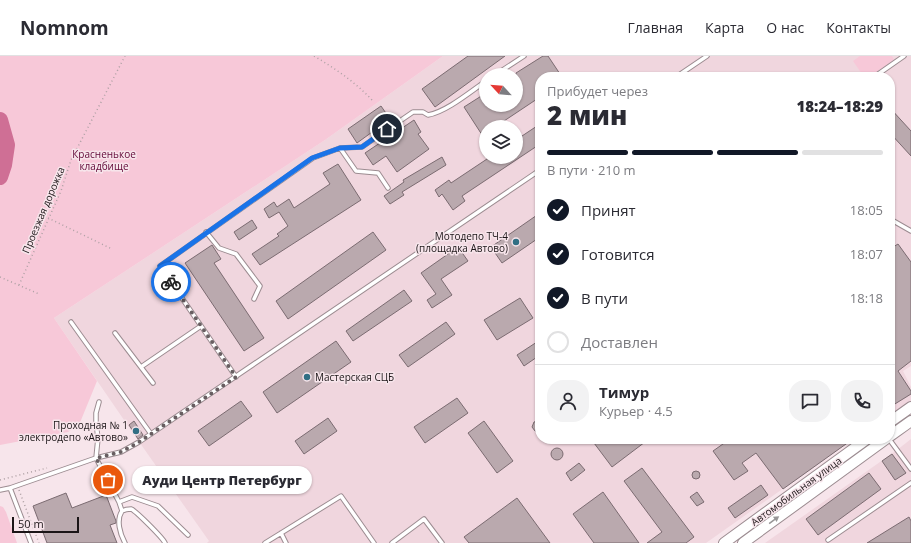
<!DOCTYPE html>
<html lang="ru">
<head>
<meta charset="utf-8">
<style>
	body { margin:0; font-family:"Open Sans",sans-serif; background:#f2f2f3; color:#2b2b33; height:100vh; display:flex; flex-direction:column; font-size:15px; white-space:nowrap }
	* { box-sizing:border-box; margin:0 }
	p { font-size:13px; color:#7c7c81 }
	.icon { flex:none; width:22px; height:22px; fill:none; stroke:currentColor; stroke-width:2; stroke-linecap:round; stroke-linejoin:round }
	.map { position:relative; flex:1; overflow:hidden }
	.panel { position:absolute; left:535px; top:16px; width:360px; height:372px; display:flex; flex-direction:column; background:#fff; border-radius:16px; box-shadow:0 1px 3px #0004 }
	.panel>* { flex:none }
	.needle { width:26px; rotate:296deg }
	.tools { position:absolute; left:479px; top:12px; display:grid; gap:8px }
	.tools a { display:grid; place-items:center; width:44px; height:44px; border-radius:50%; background:#fff; box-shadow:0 1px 3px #0004; font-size:20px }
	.scale { position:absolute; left:12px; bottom:10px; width:67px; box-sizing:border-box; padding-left:4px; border:2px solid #1b1517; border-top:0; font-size:11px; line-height:14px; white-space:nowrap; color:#1b1517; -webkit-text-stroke:3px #f7e5eb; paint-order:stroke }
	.pin { position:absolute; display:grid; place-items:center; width:34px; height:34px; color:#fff; margin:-17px; border:2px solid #fff; border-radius:50%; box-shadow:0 1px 4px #0007 }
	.courier { position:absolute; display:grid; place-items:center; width:40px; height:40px; margin:-20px; border:3px solid #1a73e8; border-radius:50%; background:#fff; color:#222; box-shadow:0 1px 5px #0007 }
	.bubble { position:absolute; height:28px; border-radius:14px; background:#fff; box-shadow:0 1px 3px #0004; font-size:13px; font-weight:800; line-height:28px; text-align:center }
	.overview em { font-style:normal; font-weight:800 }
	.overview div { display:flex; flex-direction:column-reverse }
	.overview { display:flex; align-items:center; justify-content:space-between; height:68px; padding:0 12px }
	h1 { font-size:26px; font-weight:800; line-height:30px }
	.bar { display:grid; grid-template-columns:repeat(4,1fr); gap:6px 4px; align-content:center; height:48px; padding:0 12px }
	.bar i { height:5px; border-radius:3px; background:#e1e1e2 }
	.bar .current { background:#111827 }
	.bar p { grid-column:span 4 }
	.line { display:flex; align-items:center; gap:10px; padding:0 12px; border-top:1px solid #e1e1e2 }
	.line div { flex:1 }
	.round { display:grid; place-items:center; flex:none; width:42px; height:42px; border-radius:16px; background:#f2f2f3 }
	ol { padding:0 12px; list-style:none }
	li { display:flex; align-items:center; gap:12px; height:44px }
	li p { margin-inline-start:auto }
	li .icon { padding:4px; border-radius:50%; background:#111827; color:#fff; stroke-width:4 }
	li:last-child { color:#7c7c81 }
	li i { width:22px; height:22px; border:2px solid #e1e1e2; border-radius:50% }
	header { display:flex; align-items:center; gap:24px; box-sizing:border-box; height:56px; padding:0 20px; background:#fff; border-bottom:1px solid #e1e1e2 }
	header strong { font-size:19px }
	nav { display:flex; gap:22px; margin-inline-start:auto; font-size:14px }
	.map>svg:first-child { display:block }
</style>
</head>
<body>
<header>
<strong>Nomnom</strong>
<nav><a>Главная</a><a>Карта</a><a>О нас</a><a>Контакты</a></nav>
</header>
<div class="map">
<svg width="911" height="487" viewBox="0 0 911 487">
	<rect width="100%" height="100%" fill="#f7e5eb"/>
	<!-- built -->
	<path fill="#f0d6de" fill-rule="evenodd" d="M 443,0 L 911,0 L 911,310 L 903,315 L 911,331 L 911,345 L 890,359 L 890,21 L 540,21 L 540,383 L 853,383 L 706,487 L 207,487 L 209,485 L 135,380 L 54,262 L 325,84 ZM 486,19 L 516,19 L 516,49 L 486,49 ZM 486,71 L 516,71 L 516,101 L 486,101 Z
		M 911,383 L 911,487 L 765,487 L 897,394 Z"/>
	<!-- green -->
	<path fill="#f7c8d8" d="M 0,0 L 443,0 L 325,84 L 54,262 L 97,325 L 79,369 L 68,376 L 0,389 Z
		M 860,0 L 892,0 L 894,4 L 869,21 L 864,21 L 853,5 Z
		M 0,450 L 3,451 L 6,456 L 17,487 L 0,487 Z"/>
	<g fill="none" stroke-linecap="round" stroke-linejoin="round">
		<!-- river -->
		<path stroke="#cf6f95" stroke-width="16" d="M 0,64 L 7,89 L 4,109 L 0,121"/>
	</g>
	<!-- building -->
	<path fill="#baa9ae" stroke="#7b6b71" d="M 468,0 L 505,0 L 435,51 L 422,33 Z
		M 543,0 L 548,0 L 562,21 L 540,21 L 540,41 L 495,71 L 486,71 L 486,85 L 464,51 L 486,37 L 486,49 L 516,49 L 516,17 Z
		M 381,50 L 390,63 L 357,87 L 348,73 Z
		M 890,52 L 911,75 L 911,100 L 890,77 Z
		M 414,64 L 421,76 L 418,78 L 429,93 L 397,116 L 386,100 L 373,109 L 365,97 Z
		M 540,68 L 540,88 L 462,140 L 465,145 L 453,154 L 442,138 L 439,141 L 435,134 L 449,124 L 451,127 L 490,101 L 516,101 L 516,84 Z
		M 442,101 L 446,109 L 402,136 L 404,139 L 390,148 L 384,140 L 404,126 L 403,124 Z
		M 338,108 L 361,144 L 260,209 L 252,198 L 279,180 L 277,178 L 288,170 L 279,156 L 269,162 L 264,153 L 274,146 L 277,151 L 289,143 L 294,152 L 330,128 L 323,117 Z
		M 540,157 L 540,181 L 502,207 L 491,191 Z
		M 252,164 L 257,172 L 239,184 L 234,176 Z
		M 373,176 L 386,194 L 288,263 L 276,245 Z
		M 898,188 L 911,206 L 911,305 L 898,315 L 911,335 L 911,338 L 890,351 L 890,193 Z
		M 212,189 L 221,203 L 214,207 L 264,282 L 244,295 L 185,207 Z
		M 458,191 L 468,205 L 441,223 L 452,239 L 432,252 L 427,244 L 436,238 L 421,217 Z
		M 404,234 L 412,245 L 353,285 L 346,275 Z
		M 520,242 L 533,262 L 497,284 L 484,264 Z
		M 446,266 L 455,278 L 408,311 L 399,299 Z
		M 540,284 L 540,299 L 524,310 L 517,299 Z
		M 336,285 L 351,306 L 277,357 L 263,336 Z
		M 457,342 L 468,357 L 425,387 L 414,371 Z
		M 241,345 L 252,360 L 209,390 L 198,375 Z
		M 328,362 L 337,375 L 304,398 L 295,385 Z
		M 540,364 L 540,376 L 535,375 L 532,371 L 534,366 Z
		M 134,365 L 143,379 L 138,383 L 129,369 Z
		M 484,365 L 513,405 L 497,417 L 468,377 Z
		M 591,383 L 649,383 L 612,411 Z
		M 730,383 L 745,383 L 747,386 L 752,383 L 853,383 L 783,433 L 756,397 L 742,407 L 748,415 L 734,424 L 713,395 Z
		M551 398a6 6 0 1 1 12 0a6 6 0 1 1-12 0Z
		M 892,398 L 906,417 L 895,424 L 882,405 Z
		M 579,407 L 585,414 L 571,425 L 566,417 Z
		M 642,412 L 694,481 L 686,487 L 647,487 L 662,476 L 624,425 Z
		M692 419a4 4 0 1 1 8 0a4 4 0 1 1-8 0Z
		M 869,417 L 881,433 L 818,479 L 806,463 Z
		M 761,429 L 768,439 L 735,462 L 728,452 Z
		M 603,436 L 639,487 L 594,487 L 573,458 Z
		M 697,436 L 704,446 L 697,450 L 690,441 Z
		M 66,437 L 72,452 L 106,439 L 116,465 L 116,467 L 110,469 L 117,487 L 47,487 L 33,450 Z
		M 517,442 L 550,487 L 469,487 L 464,481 Z
		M 909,461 L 911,465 L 911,487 L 867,487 Z"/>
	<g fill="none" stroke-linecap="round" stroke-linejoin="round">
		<defs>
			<path id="service" d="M 495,19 L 524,0
				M 676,21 L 707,0
				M 874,21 L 904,0
				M 340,92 L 362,91 L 413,56 L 423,56 L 428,59 C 446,56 470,36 486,25
				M 890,163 L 911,175
				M 206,176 L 219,192 L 236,198 L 260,230 L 254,243
				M 71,266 L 151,378
				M 115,277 L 153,327
				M 141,311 L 201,270
				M 236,321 L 160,210 L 313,102 L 340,92 L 356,115 L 378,117 L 388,132
				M 99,346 L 96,357 L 96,367 L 98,382 L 96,402 L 119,446 L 122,455 C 116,464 120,478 125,487
				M 889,383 L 911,413
				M 10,432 L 96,402 L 121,396 L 139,386 L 540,114
				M 0,434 L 10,432 L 31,487
				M 119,446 L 132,441 L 158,450 L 188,479
				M 122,455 C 124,454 129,453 131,453 C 135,454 163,482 165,487
				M 281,477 L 286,487
				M 828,484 L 911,427
				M 265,487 L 341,440 L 374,487
				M 392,487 L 424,463 L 442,487"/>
			<path id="secondary" d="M 890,366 L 911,351
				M 890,380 L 911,365
				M 724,487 L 867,383
				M 743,487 L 886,383"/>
		</defs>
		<!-- service casing -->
		<use href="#service" stroke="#9c8c91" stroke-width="5.5"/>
		<!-- secondary casing -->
		<use href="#secondary" stroke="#9c8c91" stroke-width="12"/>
		<!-- path -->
		<path stroke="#aea0a4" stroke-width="1.5" stroke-dasharray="1 3" stroke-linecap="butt" d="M 314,0 C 336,13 355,26 372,44
			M 48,162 L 112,193
			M 0,221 L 39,238
			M 19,229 L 61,135 L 71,104 L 125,0
			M 0,424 L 47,412
			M 19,434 L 39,487"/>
		<!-- service -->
		<use href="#service" stroke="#fff" stroke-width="3.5"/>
		<!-- secondary -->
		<use href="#secondary" stroke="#fff" stroke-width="10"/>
	</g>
	<!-- one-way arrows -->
	<defs><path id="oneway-solid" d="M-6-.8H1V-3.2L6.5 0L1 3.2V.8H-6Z"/></defs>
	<use fill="#989697" href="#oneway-solid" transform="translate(774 464) rotate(-36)"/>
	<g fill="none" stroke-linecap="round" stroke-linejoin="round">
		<!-- done -->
		<path stroke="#685e61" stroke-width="4" stroke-dasharray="0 7.2" d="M 108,424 L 96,402 L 121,396 L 139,386 L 236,321 L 171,226"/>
		<!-- route -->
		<path stroke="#1a73e8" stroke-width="5" d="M 171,226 L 160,210 L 312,102 L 340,92 L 362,91 L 387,73"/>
	</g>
	<!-- markers -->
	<g fill="#316f84" stroke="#f7e5eb" stroke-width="1.5">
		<circle cx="516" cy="186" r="4"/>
		<circle cx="307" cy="321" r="4"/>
		<circle cx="136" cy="375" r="4"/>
	</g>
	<g text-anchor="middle" stroke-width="3" stroke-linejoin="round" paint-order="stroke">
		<!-- park labels -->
		<g font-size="10" fill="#630838" stroke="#f7e5eb">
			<text x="104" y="102">Красненькое<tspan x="104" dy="12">кладбище</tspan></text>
		</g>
		<!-- street labels -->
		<g font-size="10" fill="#1b1517" stroke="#f7e5eb">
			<text transform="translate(43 154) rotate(-67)" y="4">Проезжая дорожка</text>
			<text transform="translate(796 435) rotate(-36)" y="4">Автомобильная улица</text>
		</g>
		<!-- poi labels -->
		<g font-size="10" fill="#1b1517" stroke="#f7e5eb" text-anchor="end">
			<text x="508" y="184">Мотодепо ТЧ-4<tspan x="508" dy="12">(площадка Автово)</tspan></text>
			<text x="315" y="325" text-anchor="start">Мастерская СЦБ</text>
			<text x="128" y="373">Проходная № 1<tspan x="128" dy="12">электродепо «Автово»</tspan></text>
		</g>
	</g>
</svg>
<div class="tools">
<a><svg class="needle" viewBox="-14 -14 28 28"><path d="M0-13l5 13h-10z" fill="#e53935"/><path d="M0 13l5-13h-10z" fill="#7c7c81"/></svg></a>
<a><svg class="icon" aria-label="layers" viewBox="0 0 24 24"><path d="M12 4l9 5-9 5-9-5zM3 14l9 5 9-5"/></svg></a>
</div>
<div class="scale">50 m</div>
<div class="pin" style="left:108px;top:424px;background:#ea580c"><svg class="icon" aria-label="bag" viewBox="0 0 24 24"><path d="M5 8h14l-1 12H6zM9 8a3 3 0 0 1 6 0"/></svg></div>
<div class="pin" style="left:387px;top:73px;background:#1f2937"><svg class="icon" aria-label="home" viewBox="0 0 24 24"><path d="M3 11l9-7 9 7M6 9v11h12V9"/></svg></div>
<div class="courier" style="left:171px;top:226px"><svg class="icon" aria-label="bike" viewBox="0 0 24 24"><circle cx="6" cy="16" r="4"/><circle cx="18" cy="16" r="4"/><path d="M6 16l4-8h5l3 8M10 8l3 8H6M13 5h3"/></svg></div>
<div class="bubble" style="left:132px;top:410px;width:180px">Ауди Центр Петербург</div>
<section class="panel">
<div class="overview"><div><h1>2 мин</h1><p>Прибудет через</p></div><em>18:24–18:29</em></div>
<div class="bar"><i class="current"></i><i class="current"></i><i class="current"></i><i></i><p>В пути · 210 m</p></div>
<ol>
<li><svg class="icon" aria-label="check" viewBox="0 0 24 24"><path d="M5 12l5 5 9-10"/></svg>Принят<p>18:05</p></li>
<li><svg class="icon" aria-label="check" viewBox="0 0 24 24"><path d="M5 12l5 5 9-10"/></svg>Готовится<p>18:07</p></li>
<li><svg class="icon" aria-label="check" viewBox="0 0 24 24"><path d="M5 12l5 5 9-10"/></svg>В пути<p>18:18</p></li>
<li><i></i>Доставлен</li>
</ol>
<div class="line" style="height:72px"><a class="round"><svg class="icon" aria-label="person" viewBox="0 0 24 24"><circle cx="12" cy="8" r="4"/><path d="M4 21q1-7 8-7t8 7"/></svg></a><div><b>Тимур</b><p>Курьер · 4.5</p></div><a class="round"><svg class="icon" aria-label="chat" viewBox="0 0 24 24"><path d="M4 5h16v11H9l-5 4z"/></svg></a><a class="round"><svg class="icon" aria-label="phone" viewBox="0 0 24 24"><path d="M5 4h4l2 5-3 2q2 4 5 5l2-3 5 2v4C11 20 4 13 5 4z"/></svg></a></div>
</section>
</div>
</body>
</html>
